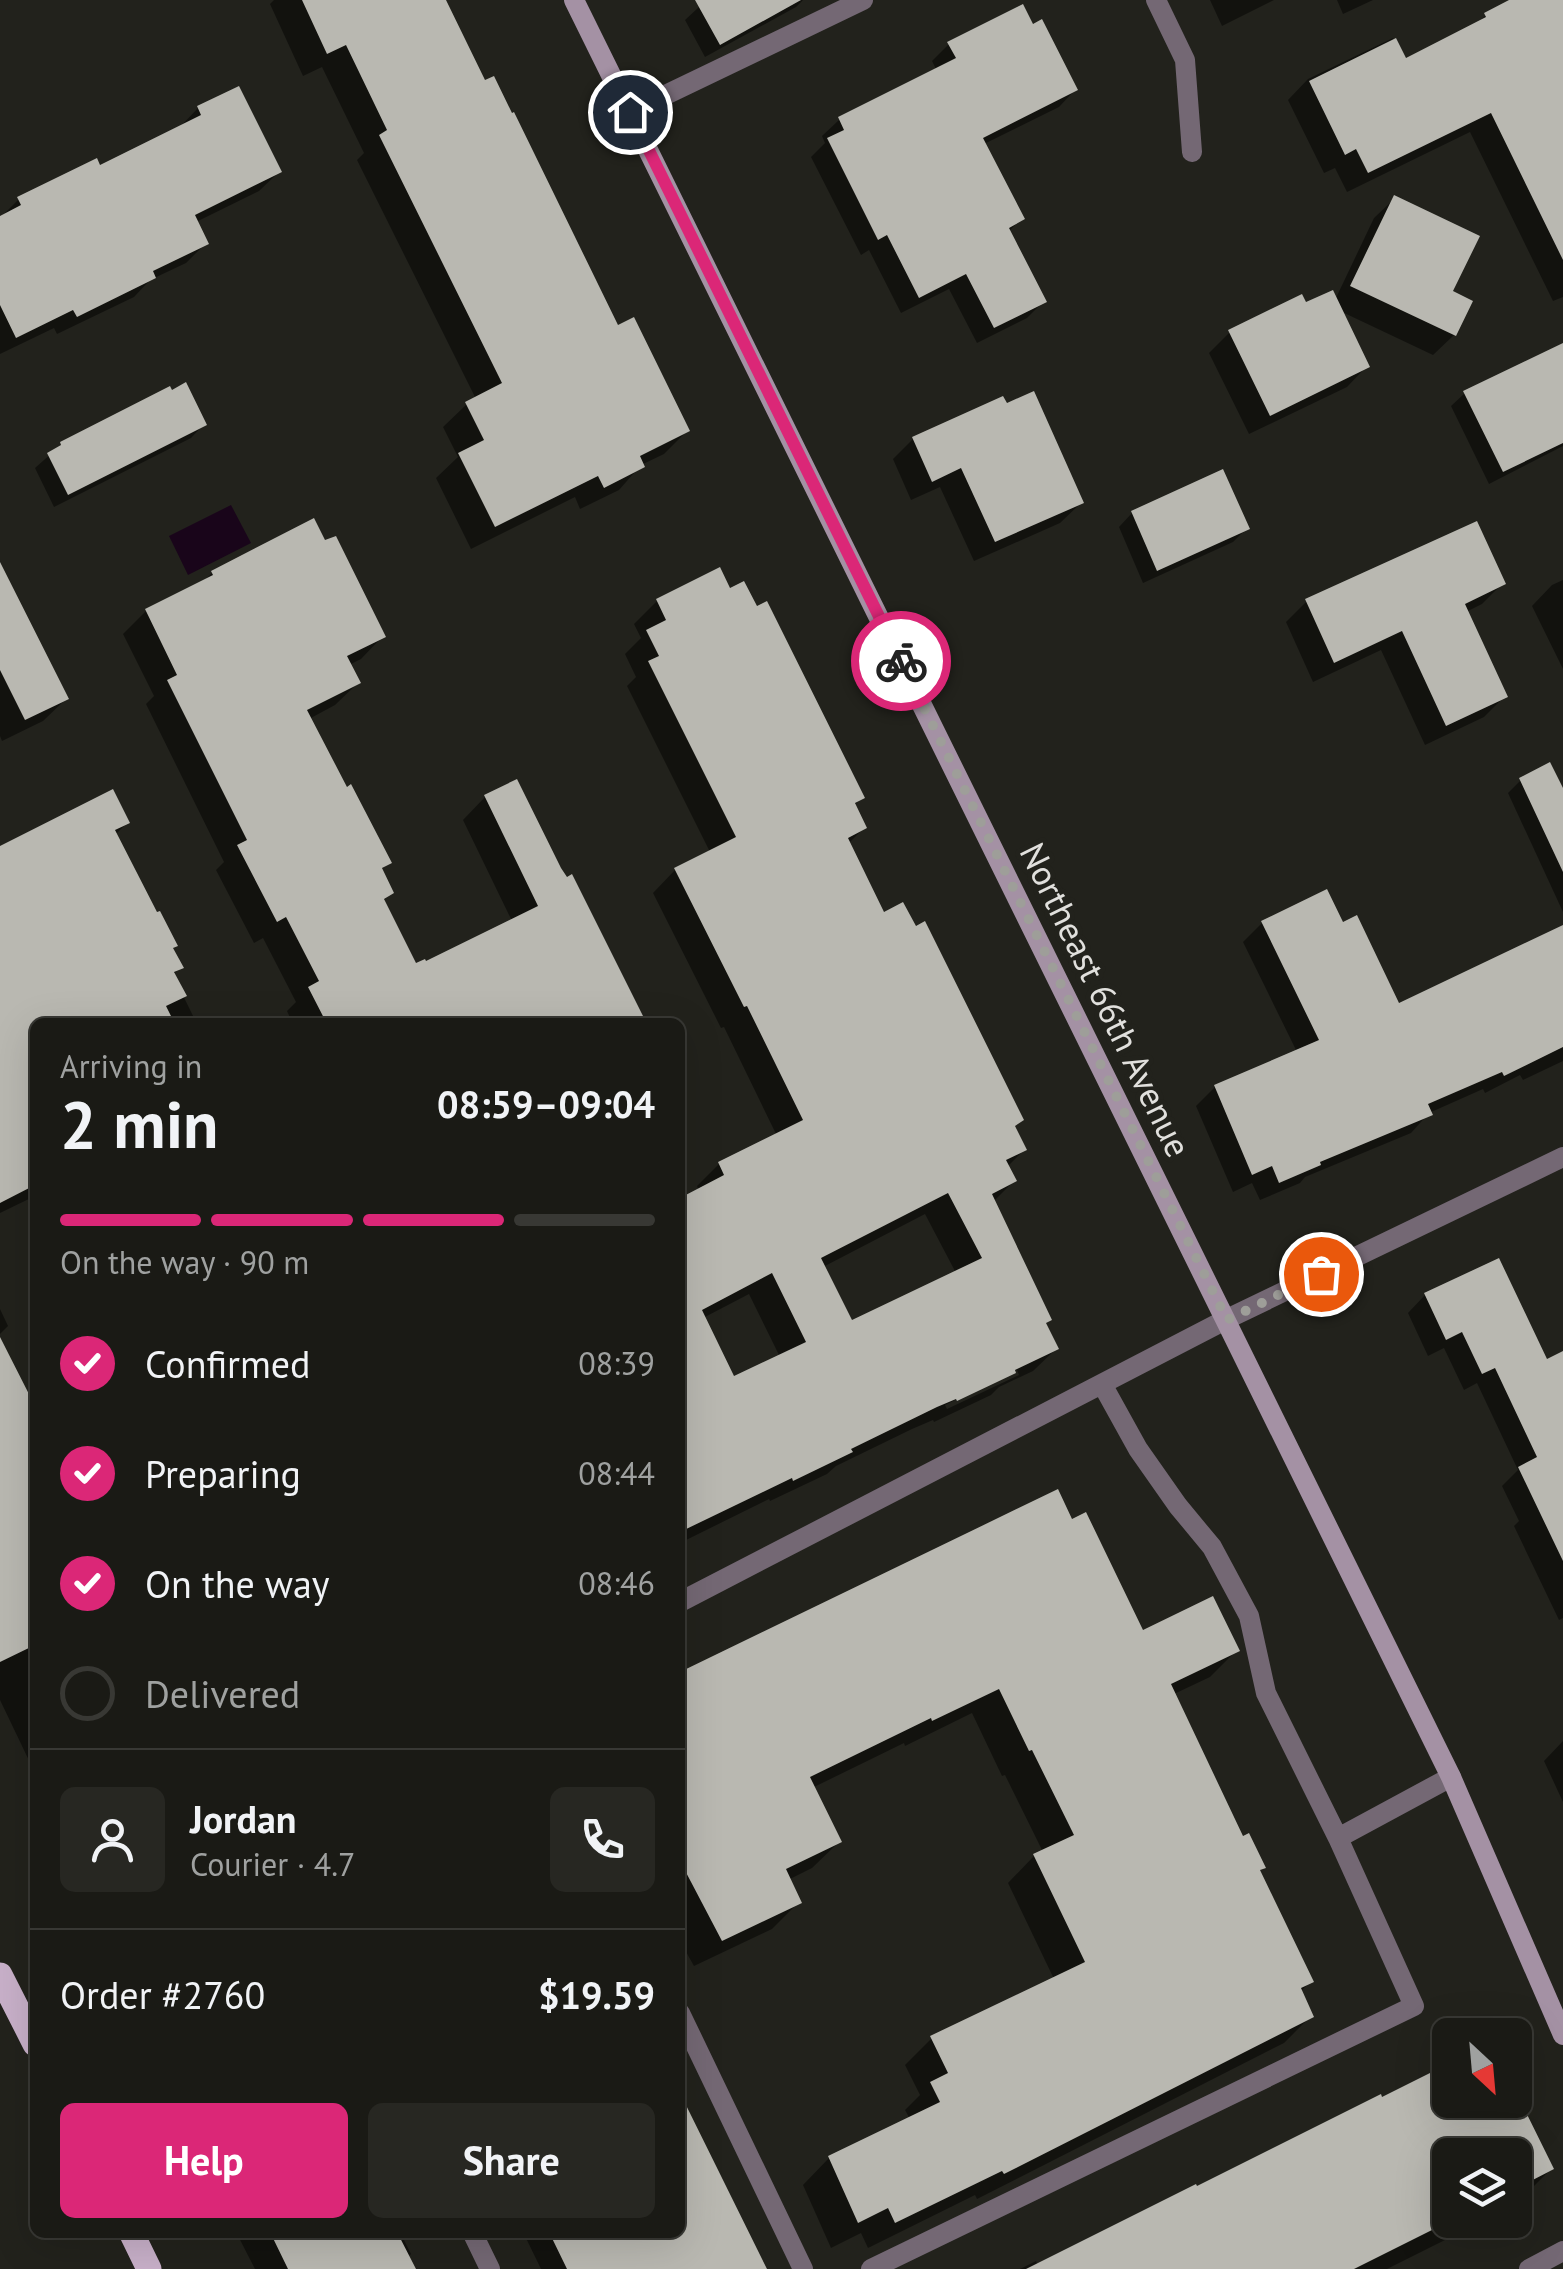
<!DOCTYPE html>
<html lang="en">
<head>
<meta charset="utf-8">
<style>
	body { margin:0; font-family:"PT Sans",sans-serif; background:#272722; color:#f1f3f6; height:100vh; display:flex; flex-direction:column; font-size:38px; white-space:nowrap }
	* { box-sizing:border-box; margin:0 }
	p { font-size:32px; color:#9fa1a0 }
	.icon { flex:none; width:55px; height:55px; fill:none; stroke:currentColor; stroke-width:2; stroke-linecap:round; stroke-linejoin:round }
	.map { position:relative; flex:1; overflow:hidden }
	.side { position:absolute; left:30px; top:1018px; width:655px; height:1220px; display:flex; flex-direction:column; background:#1a1a15; border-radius:15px; box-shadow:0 10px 40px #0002,0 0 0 2px #383834 }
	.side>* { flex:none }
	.needle { width:65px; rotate:154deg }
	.fabs { position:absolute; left:1432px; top:2018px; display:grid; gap:20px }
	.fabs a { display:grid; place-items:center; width:100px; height:100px; border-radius:15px; background:#1a1a15; box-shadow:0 10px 40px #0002,0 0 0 2px #383834; font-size:50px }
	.pin { position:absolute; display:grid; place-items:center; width:85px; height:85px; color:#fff; margin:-42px; border:5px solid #fff; border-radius:50%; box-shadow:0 2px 10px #0007 }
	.courier { position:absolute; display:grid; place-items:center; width:100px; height:100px; margin:-50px; border:8px solid #db2777; border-radius:50%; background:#fff; color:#222; box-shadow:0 2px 12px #0007 }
	.head em { font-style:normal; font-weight:800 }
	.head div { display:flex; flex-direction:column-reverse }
	.head { display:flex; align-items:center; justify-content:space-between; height:170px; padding:0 30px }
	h1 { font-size:65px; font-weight:800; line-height:75px }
	.bar { display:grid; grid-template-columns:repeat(4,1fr); gap:15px 10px; align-content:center; height:120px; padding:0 30px }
	.bar i { height:12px; border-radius:8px; background:#383834 }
	.bar .active { background:#db2777 }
	.bar p { grid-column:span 4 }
	.line { display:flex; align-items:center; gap:25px; padding:0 30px; border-top:2px solid #383834 }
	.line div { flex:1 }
	.round { display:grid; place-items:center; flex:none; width:105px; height:105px; border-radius:15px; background:#272722 }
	ol { padding:0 30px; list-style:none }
	li { display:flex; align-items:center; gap:30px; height:110px }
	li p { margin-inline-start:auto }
	li .icon { padding:10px; border-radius:50%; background:#db2777; color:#fff; stroke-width:4 }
	li:last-child { color:#9fa1a0 }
	li i { width:55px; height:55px; border:5px solid #383834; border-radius:50% }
	.action { display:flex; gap:20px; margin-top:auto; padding:20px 30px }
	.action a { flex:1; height:115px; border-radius:15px; background:#db2777; color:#fff; font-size:40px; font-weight:800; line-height:115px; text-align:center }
	.action a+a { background:#272722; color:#f1f3f6 }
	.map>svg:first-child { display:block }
</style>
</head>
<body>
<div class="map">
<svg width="1563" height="2269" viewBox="0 0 1563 2269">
	<rect width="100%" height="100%" fill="#22221c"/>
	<!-- water -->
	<path fill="#19051a" d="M 231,505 L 251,543 L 188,575 L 169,536 Z"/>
	<!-- shadow -->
	<path fill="#0007" fill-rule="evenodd" d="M 274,0 L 443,0 L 484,83 L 617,328 L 687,431 L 664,454 L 641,465 L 619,490 L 580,509 L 575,497 L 471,549 L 436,478 L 458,457 L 443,427 L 467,404 L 476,399 L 357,160 L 364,153 L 322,67 L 303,76 L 270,4 Z
		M 711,0 L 803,0 L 796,7 L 705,57 L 685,20 L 699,7 Z
		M 1210,0 L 1274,0 L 1222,26 Z
		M 1337,0 L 1373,0 L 1343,14 Z
		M 1514,0 L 1563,0 L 1563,297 L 1553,301 L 1470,132 L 1347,192 L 1335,168 L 1324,173 L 1288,100 L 1308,79 L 1393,38 L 1405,62 L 1477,24 L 1486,15 Z
		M 949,44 L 1075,90 L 1059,107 L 984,144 L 1022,218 L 1008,232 L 1044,301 L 1027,318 L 977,343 L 949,289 L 901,313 L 869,250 L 861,255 L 811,157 L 825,143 L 822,136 L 839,120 L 937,71 L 932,61 Z
		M 198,108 L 279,172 L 259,191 L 196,222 L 206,243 L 186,263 L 150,280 L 134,297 L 57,334 L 54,328 L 0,354 L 0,218 L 19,199 L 99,168 L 179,128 Z
		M 1395,198 L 1450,293 L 1454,335 L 1433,355 L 1340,311 L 1367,366 L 1347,387 L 1249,434 L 1209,353 L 1230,332 L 1305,306 L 1335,300 L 1374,218 Z
		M 1465,393 L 1563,409 L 1563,446 L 1489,484 L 1451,406 Z
		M 204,424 L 191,438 L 54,507 L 35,468 L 62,444 Z
		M 913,439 L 1081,503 L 1060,523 L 974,561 L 940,487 L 911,500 L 893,459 Z
		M 1132,513 L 1247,528 L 1233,542 L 1143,583 L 1119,527 Z
		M 0,568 L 66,699 L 43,721 L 2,741 L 0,736 Z
		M 719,570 L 729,591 L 862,798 L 853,806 L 864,828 L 848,844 L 883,915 L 1024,1150 L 1007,1167 L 1014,1181 L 993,1202 L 1056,1349 L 1033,1371 L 999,1387 L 991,1395 L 934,1422 L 933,1420 L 912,1429 L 836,1466 L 827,1474 L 770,1501 L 769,1499 L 680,1543 L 680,1201 L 699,1191 L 697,1186 L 719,1164 L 777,1136 L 724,1027 L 721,1028 L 653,893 L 675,870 L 710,852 L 627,686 L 636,677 L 625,654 L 641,638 L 634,624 L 657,601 ZM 925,1214 L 956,1273 L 850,1324 L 823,1267 ZM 749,1294 L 780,1357 L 733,1379 L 703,1318 ZM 1017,1370 L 1019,1375 L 947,1409 L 945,1405 Z
		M 212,573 L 383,636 L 361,659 L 349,665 L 358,683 L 335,705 L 309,719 L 389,862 L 380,871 L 391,893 L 382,902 L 415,966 L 425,964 L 512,921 L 463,820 L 485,797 L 559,870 L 639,1013 L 629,1022 L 292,1022 L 287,1011 L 296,1002 L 263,938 L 254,943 L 216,870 L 224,862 L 146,704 L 154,696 L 123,634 L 146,611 L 202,583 Z
		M 1563,580 L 1563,669 L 1532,606 L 1552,585 Z
		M 1503,583 L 1482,604 L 1466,612 L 1505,696 L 1484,717 L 1425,745 L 1381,650 L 1313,682 L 1286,622 L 1307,601 Z
		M 1521,780 L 1563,794 L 1563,912 L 1508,793 Z
		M 127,823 L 115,835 L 180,967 L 173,975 L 196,1022 L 35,1022 L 35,1196 L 0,1213 L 0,858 Z
		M 1262,923 L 1341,925 L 1398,1007 L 1563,928 L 1563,1061 L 1523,1080 L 1520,1075 L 1485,1093 L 1483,1089 L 1429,1113 L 1411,1133 L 1305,1177 L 1300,1183 L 1260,1200 L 1252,1183 L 1233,1192 L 1196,1106 L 1215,1087 L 1297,1052 L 1243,942 Z
		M 1425,1295 L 1546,1362 L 1563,1354 L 1563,1618 L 1559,1620 L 1514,1526 L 1519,1521 L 1502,1486 L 1518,1470 L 1477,1383 L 1464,1390 L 1444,1348 L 1428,1356 L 1408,1313 Z
		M 0,1309 L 8,1326 L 0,1334 Z
		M 0,1342 L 35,1448 L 35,1773 L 0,1700 Z
		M 1071,1522 L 1142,1634 L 1237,1650 L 1210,1677 L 1174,1694 L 1311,1981 L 1300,1992 L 1311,2016 L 1284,2043 L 977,2199 L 975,2195 L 868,2248 L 861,2233 L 831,2248 L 803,2185 L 829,2158 L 910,2119 L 905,2110 L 920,2095 L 905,2065 L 932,2038 L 1054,1979 L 1008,1883 L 1034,1856 L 1043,1852 L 1005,1775 L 1002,1776 L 972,1713 L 905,1746 L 904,1743 L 812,1788 L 839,1842 L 812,1868 L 788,1880 L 799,1902 L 772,1929 L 694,1966 L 680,1941 L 680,1675 Z
		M 1563,1741 L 1563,1802 L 1544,1761 Z
		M 1450,2066 L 1450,2100 L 1515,2100 L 1515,2096 L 1551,2169 L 1515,2205 L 1515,2155 L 1450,2155 L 1450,2220 L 1485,2220 L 1387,2269 L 1020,2269 L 1036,2261 L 1038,2266 Z
		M 680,2101 L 764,2269 L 541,2269 L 523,2232 L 680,2232 Z
		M 236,2232 L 400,2232 L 411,2254 L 407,2258 L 413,2269 L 255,2269 Z"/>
	<!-- building -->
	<path fill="#b9b8b1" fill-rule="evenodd" d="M 302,0 L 446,0 L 485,80 L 494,76 L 512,113 L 514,112 L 618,325 L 634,317 L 690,431 L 640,456 L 645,467 L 604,488 L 598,476 L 495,527 L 458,453 L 484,440 L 465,402 L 502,383 L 379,135 L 387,130 L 346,45 L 327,54 Z
		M 695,0 L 801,0 L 720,45 Z
		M 1509,0 L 1563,0 L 1563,260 L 1491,113 L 1368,173 L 1356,149 L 1345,155 L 1309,81 L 1396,38 L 1406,58 L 1486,17 L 1484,13 Z
		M 1023,4 L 1033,24 L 1042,19 L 1078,90 L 983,138 L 1025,219 L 1009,228 L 1047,302 L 994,328 L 966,274 L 919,298 L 887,235 L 878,240 L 827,138 L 844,130 L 838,117 L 956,58 L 947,42 Z
		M 239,86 L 282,172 L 195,215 L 209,244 L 153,271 L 156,278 L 77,317 L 73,310 L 16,338 L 0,305 L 0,216 L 21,205 L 17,197 L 97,158 L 100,165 L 201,115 L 197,106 Z
		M 1394,195 L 1480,236 L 1453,291 L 1473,301 L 1456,336 L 1350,286 Z
		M 1333,290 L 1370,367 L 1270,416 L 1228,330 L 1302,294 L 1306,302 Z
		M 1563,343 L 1563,443 L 1503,472 L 1463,391 Z
		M 186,382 L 207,425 L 68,495 L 47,453 L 61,445 L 60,442 L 170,386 L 172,390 Z
		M 1034,391 L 1084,503 L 995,542 L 961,468 L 932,482 L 912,437 L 1003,396 L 1007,403 Z
		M 1223,469 L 1250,529 L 1157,571 L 1131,511 Z
		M 314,518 L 325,540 L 336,536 L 386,637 L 347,656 L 361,683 L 307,710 L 347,787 L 351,784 L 392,863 L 382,868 L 394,893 L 384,899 L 416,963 L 425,959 L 426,961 L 538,906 L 484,795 L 517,779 L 561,868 L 567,877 L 572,874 L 646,1022 L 326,1022 L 308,987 L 319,981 L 286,917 L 277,922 L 237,845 L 247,840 L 167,680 L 177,675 L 145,609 L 213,575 L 211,571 Z
		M 1477,521 L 1506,584 L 1465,604 L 1508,697 L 1446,726 L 1402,631 L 1334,663 L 1305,599 Z
		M 0,562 L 69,699 L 25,720 L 0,670 Z
		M 720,567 L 730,588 L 744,581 L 757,606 L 767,601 L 865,798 L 855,803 L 867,828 L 848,838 L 884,912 L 903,902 L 916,926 L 925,921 L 1024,1120 L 1015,1126 L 1027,1150 L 1006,1160 L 1017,1181 L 992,1194 L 1052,1320 L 1046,1323 L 1059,1349 L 1015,1370 L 1016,1373 L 957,1401 L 956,1399 L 937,1407 L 851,1449 L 853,1452 L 793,1481 L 792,1478 L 680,1532 L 680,1198 L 724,1175 L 718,1162 L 803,1120 L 747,1006 L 744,1007 L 674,868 L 736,837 L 648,661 L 659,656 L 646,630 L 666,620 L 656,599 ZM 948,1193 L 982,1258 L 852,1320 L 821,1258 ZM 772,1273 L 806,1342 L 734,1376 L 702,1310 Z
		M 1550,762 L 1563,788 L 1563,872 L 1519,778 Z
		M 113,789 L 130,823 L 115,830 L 157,912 L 160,911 L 178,946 L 173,948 L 184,968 L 174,972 L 187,996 L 166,1006 L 174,1022 L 35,1022 L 35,1185 L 0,1203 L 0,846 Z
		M 1327,889 L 1343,922 L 1357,915 L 1399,1003 L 1563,925 L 1563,1047 L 1504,1076 L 1502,1072 L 1428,1104 L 1433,1115 L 1320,1162 L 1321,1165 L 1279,1183 L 1272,1166 L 1252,1175 L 1214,1085 L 1319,1040 L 1261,921 Z
		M 1499,1258 L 1547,1359 L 1563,1351 L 1563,1561 L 1518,1467 L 1537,1457 L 1495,1368 L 1482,1374 L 1462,1332 L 1446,1340 L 1424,1293 Z
		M 0,1337 L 35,1406 L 35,1645 L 0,1662 Z
		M 1058,1489 L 1072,1519 L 1086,1512 L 1143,1630 L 1213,1596 L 1240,1651 L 1171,1684 L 1243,1836 L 1249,1833 L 1266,1868 L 1260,1870 L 1314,1982 L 1301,1988 L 1314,2017 L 1004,2174 L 1002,2171 L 895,2223 L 888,2208 L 858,2223 L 828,2156 L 940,2102 L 930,2082 L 948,2073 L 930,2036 L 1085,1962 L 1033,1854 L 1074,1835 L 1032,1750 L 1029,1751 L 999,1689 L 932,1721 L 931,1718 L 810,1777 L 842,1842 L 786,1869 L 802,1903 L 722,1941 L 680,1861 L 680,1672 Z
		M 1450,2063 L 1450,2100 L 1515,2100 L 1515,2090 L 1554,2169 L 1515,2189 L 1515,2155 L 1450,2155 L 1450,2220 L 1452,2220 L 1354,2269 L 1026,2269 L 1196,2184 L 1197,2186 L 1381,2094 L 1382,2097 Z
		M 680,2093 L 767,2269 L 567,2269 L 549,2232 L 680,2232 Z
		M 270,2232 L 397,2232 L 416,2269 L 288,2269 Z"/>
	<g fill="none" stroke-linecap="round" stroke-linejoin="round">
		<!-- lane -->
		<path stroke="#746874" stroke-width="20" d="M 1102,1384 L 1138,1449 L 1178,1506 L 1212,1547 L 1249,1616 L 1266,1693 L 1338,1838
			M 680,1602 L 1227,1319
			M 680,2013 L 803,2269
			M 472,2232 L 490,2269
			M 871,2269 L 1414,2006 L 1338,1838 L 1451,1777
			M 1529,2269 L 1563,2251"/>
		<!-- street -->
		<path stroke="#746874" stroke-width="20" d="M 1156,0 L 1185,60 L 1192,152
			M 630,112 L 863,0
			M 1227,1319 L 1563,1157"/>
		<!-- secondary -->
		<path stroke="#a491a4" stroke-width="20" d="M 574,0 L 1451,1777 L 1563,2035"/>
		<!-- primary -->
		<path stroke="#c8b0c9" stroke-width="25" d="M 0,1975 L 35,2044
			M 131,2232 L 149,2269"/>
	</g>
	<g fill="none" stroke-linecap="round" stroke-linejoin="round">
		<!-- done -->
		<path stroke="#9e9e99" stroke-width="10" stroke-dasharray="0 18" d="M 901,661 L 1227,1320 L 1321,1274"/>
		<!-- route -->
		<path stroke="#db2777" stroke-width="12" d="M 630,112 L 901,661"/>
	</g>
	<g text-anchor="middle" stroke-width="10" stroke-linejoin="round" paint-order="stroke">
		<!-- street labels -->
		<g font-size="35" fill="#e1e0dd" stroke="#22221c">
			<text transform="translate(1105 1000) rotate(64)" y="12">Northeast 66th Avenue</text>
		</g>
	</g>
</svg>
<div class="fabs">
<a><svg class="needle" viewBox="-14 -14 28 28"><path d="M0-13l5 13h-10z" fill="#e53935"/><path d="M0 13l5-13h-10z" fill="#9fa1a0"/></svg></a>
<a><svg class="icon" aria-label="layers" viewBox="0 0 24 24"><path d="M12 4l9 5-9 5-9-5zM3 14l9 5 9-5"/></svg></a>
</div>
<div class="pin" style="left:1321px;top:1274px;background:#ea580c"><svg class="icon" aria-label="bag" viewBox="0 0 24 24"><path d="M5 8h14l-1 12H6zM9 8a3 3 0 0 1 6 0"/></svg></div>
<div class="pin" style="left:630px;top:112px;background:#1f2937"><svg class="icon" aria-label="home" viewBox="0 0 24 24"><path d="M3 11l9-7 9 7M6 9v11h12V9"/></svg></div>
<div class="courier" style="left:901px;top:661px"><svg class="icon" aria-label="bike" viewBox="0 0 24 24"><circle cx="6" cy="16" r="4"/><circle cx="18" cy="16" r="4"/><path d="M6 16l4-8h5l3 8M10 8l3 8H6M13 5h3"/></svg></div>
<section class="side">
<div class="head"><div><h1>2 min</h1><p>Arriving in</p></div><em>08:59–09:04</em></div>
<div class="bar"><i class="active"></i><i class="active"></i><i class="active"></i><i></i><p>On the way · 90 m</p></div>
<ol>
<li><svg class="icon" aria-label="check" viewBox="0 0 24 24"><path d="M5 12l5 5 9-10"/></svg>Confirmed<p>08:39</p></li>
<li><svg class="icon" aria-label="check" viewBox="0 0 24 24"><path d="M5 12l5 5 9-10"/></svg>Preparing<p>08:44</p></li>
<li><svg class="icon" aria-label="check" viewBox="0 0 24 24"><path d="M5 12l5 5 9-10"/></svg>On the way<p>08:46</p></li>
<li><i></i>Delivered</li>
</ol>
<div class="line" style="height:180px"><a class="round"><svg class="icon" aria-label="person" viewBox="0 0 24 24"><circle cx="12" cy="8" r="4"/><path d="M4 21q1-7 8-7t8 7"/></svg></a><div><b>Jordan</b><p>Courier · 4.7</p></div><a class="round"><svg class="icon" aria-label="phone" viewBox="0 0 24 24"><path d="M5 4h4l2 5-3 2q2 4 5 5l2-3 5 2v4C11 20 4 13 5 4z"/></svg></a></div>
<div class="line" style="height:130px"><div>Order #2760</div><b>$19.59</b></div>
<div class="action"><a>Help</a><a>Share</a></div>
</section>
</div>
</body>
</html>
